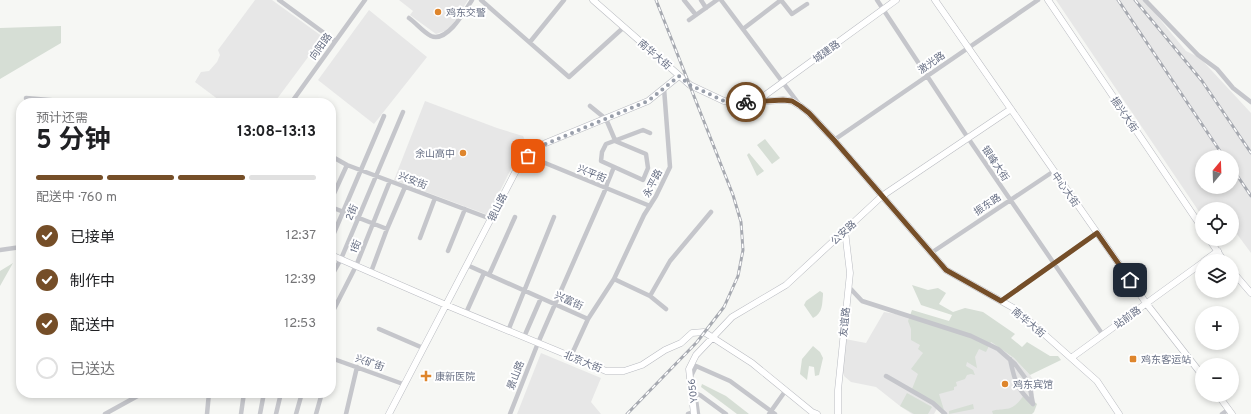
<!DOCTYPE html>
<html lang="zh">
<head>
<meta charset="utf-8">
<style>
	body { margin:0; font-family:Overpass,"Noto Sans SC",sans-serif; background:#f6f6f6; color:#202124; height:100vh; display:flex; flex-direction:column; font-size:15px; white-space:nowrap }
	* { box-sizing:border-box; margin:0 }
	p { font-size:13px; color:#757577 }
	.icon { flex:none; width:22px; height:22px; fill:none; stroke:currentColor; stroke-width:2; stroke-linecap:round; stroke-linejoin:round }
	.map { position:relative; flex:1; overflow:hidden }
	.side { position:absolute; left:16px; top:98px; width:320px; height:300px; display:flex; flex-direction:column; background:#fff; border-radius:16px; box-shadow:0 2px 6px #0003 }
	.side>* { flex:none }
	.needle { width:26px; rotate:19deg }
	.fabs { position:absolute; left:1195px; top:150px; display:grid; gap:8px }
	.fabs a { display:grid; place-items:center; width:44px; height:44px; border-radius:50%; background:#fff; box-shadow:0 2px 6px #0003; font-size:20px }
	.pin { position:absolute; display:grid; place-items:center; width:34px; height:34px; color:#fff; margin:-17px; border-radius:8px; box-shadow:0 2px 6px #0006 }
	.courier { position:absolute; display:grid; place-items:center; width:40px; height:40px; margin:-20px; border:3px solid #754e28; border-radius:50%; background:#fff; color:#222; box-shadow:0 1px 5px #0007 }
	.overview em { font-style:normal; font-weight:700 }
	.overview div { display:flex; flex-direction:column-reverse }
	.overview { display:flex; align-items:center; justify-content:space-between; height:68px; padding:0 20px }
	h1 { font-size:26px; font-weight:700; line-height:30px }
	.bar { display:grid; grid-template-columns:repeat(4,1fr); gap:6px 4px; align-content:center; height:48px; padding:0 20px }
	.bar i { height:5px; border-radius:3px; background:#e0e0e0 }
	.bar .selected { background:#754e28 }
	.bar p { grid-column:span 4 }
	ol { padding:0 20px; list-style:none }
	li { display:flex; align-items:center; gap:12px; height:44px }
	li p { margin-inline-start:auto }
	li .icon { padding:4px; border-radius:50%; background:#754e28; color:#fff; stroke-width:4 }
	li:last-child { color:#757577 }
	li i { width:22px; height:22px; border:2px solid #e0e0e0; border-radius:50% }
	.map>svg:first-child { display:block }
</style>
</head>
<body>
<div class="map">
<svg width="1251" height="414" viewBox="0 0 1251 414">
	<rect width="100%" height="100%" fill="#f6f7f4"/>
	<!-- built -->
	<path fill="#e7e7e7" fill-rule="evenodd" d="M 255,0 L 272,0 L 323,37 L 274,103 L 223,103 L 195,82 L 201,72 L 209,71 L 217,62 L 220,55 L 218,50 Z
		M 399,0 L 468,0 L 452,25 L 445,31 L 436,34 L 410,15 L 413,11 Z
		M 1056,0 L 1144,0 L 1186,51 L 1200,58 L 1251,113 L 1251,253 L 1234,230 L 1232,232 L 1232,209 L 1202,209 L 1202,216 ZM 1202,157 L 1232,157 L 1232,187 L 1202,187 Z
		M 369,10 L 427,57 L 374,124 L 318,80 Z
		M 425,101 L 497,128 L 523,136 L 529,148 L 516,159 L 488,215 L 394,180 Z
		M 884,312 L 907,316 L 991,342 L 1014,358 L 1030,375 L 1033,380 L 1034,395 L 1018,414 L 947,414 L 938,407 L 934,414 L 912,414 L 900,406 L 876,387 L 851,382 L 844,376 L 842,369 L 845,339 L 866,343 Z
		M 541,353 L 601,378 L 591,402 L 601,414 L 517,414 Z"/>
	<!-- green -->
	<path fill="#d6ded5" d="M 61,26 L 61,43 L 0,79 L 0,28 Z
		M 765,139 L 780,158 L 772,164 L 757,145 Z
		M 749,153 L 764,171 L 757,176 L 747,155 Z
		M 13,263 L 0,286 L 0,271 Z
		M 912,285 L 928,290 L 938,288 L 946,293 L 939,304 L 953,312 L 965,308 L 983,312 L 1015,334 L 1011,338 L 1022,347 L 1027,342 L 1050,356 L 1058,356 L 1061,360 L 1030,375 L 1014,358 L 991,342 L 986,352 L 979,349 L 975,357 L 977,368 L 967,362 L 966,366 L 973,370 L 975,375 L 971,374 L 967,375 L 965,379 L 956,382 L 957,386 L 954,387 L 954,390 L 939,394 L 944,410 L 912,389 L 918,374 L 911,369 L 923,353 L 918,349 L 920,345 L 911,340 L 911,329 L 908,321 L 912,310 L 949,321 L 952,315 L 921,305 Z
		M 820,291 L 823,293 L 823,295 C 822,304 823,313 813,318 L 804,305 L 806,301 Z
		M 813,346 L 820,352 L 823,358 L 819,375 L 815,376 L 814,367 L 809,366 L 807,380 L 800,374 L 802,359 Z
		M 702,384 L 726,396 L 749,414 L 737,414 L 701,387 Z
		M 907,393 L 932,407 L 928,414 L 914,414 L 900,406 Z
		M 1025,394 L 1037,404 L 1034,412 L 1032,414 L 993,414 L 992,411 C 997,409 1000,410 1005,409 C 1015,409 1020,400 1025,394 Z
		M 973,404 L 974,409 L 949,414 L 949,411 Z"/>
	<g fill="none" stroke-linecap="round" stroke-linejoin="round">
		<defs>
			<path id="secondary" d="M 593,0 L 690,85 L 724,101 L 755,102 L 783,100 L 792,101 L 800,106 L 809,113 L 834,140 L 946,270 L 1017,310 L 1097,381 L 1119,414
				M 935,0 L 1146,303 L 1202,375
				M 1048,0 L 1202,228
				M 757,101 L 896,0
				M 1209,239 L 1224,261
				M 331,255 L 446,305 L 606,371 L 624,371 L 642,365 L 665,350 L 681,343 L 692,333 L 704,332 L 752,363 L 812,412 L 817,414
				M 1204,261 L 1218,251
				M 1232,271 L 1251,293
				M 1071,358 L 1202,263
				M 1218,395 L 1232,414
				M 389,414 L 519,165 L 536,147 L 648,101 L 679,76
				M 694,414 L 689,369 L 696,355 L 732,317 L 786,285 L 882,196 L 1011,109
				M 838,414 L 838,390 L 850,273 L 845,231"/>
		</defs>
		<!-- secondary casing -->
		<use href="#secondary" stroke="#b9bbc1" stroke-width="7"/>
		<!-- street -->
		<path stroke="#c5c6cb" stroke-width="4.5" d="M 279,0 L 335,41
			M 481,0 L 569,77 L 624,27
			M 684,0 L 696,15
			M 701,0 L 706,8
			M 721,0 L 799,104
			M 781,0 L 792,14 L 807,4
			M 877,0 L 968,138 L 1103,335
			M 1145,0 L 1198,55 L 1217,69 L 1233,88 L 1251,102
			M 409,18 C 416,23 423,32 431,36 C 447,43 465,11 472,0
			M 689,20 L 717,0
			M 743,29 L 781,0
			M 530,42 L 564,0
			M 26,98 L 61,101 L 64,103
			M 291,103 L 365,0
			M 590,106 L 606,119 L 615,140 L 615,141 L 646,154 L 648,168 L 643,180 L 601,161 L 602,152 L 606,144 L 643,130 L 650,133
			M 834,140 L 1038,0
			M 331,156 L 347,165 L 491,219
			M 528,156 L 650,206
			M 331,200 L 347,165
			M 331,207 L 387,229
			M 420,238 L 435,198
			M 331,240 L 384,116
			M 0,250 L 21,247
			M 448,251 L 465,209
			M 931,253 L 1054,171
			M 467,265 L 588,319 L 614,279 L 650,296 L 666,309
			M 371,272 L 387,229 L 405,187
			M 489,275 L 515,217
			M 331,277 L 341,259 L 403,112
			M 614,279 L 644,215 L 656,196 L 670,167 L 664,88
			M 848,286 L 862,301 L 971,336 L 998,349 L 1015,364 L 1029,383 L 1033,404
			M 650,296 L 670,261 L 711,212
			M 1001,301 L 1097,233
			M 466,313 L 484,273
			M 331,315 L 356,266 L 390,181
			M 379,329 L 423,348
			M 508,331 L 554,217
			M 524,337 L 541,298
			M 571,356 L 588,319
			M 331,358 L 403,384
			M 1010,359 C 1015,382 1016,388 1033,404
			M 886,376 L 933,403 L 945,414
			M 690,378 L 696,366 L 730,381 L 775,414
			M 692,392 L 700,395 L 726,414
			M 695,393 L 698,414
			M 105,414 L 143,393
			M 207,414 L 209,393
			M 241,414 L 244,393
			M 260,414 L 264,393
			M 276,414 L 281,393
			M 296,414 L 302,393
			M 316,414 L 322,393
			M 346,414 L 357,367
			M 510,414 L 538,343 L 606,188 L 607,184 L 614,167
			M 688,414 L 694,412
			M 769,414 L 786,390
			M 1222,414 L 1229,409"/>
		<!-- secondary -->
		<use href="#secondary" stroke="#fff" stroke-width="6"/>
		<defs>
			<path id="rail" d="M 1118,0 L 1224,157
				M 1135,0 L 1202,81 L 1251,153
				M 1232,168 L 1251,196
				M 627,414 L 697,342 L 724,307 L 738,276 L 743,250 L 741,222 L 733,195 L 656,0"/>
		</defs>
		<!-- rail casing -->
		<use href="#rail" stroke="#a7aab1" stroke-width="3"/>
		<!-- rail -->
		<use href="#rail" stroke="#fff" stroke-width="1.5" stroke-dasharray="4.5" stroke-linecap="butt"/>
	</g>
	<g fill="none" stroke-linecap="round" stroke-linejoin="round">
		<!-- done -->
		<path stroke="#999fab" stroke-width="4" stroke-dasharray="0 7.2" d="M 528,156 L 536,148 L 648,101 L 679,76 L 690,85 L 724,101 L 746,102"/>
		<!-- route -->
		<path stroke="#754e28" stroke-width="5" d="M 746,102 L 783,100 L 792,101 L 800,106 L 809,113 L 834,140 L 946,270 L 1001,301 L 1097,233 L 1130,280"/>
	</g>
	<!-- markers -->
	<g fill="#de852c" stroke="#fff" stroke-width="1.5">
		<circle cx="438" cy="12" r="4"/>
		<circle cx="463" cy="153" r="4"/>
		<rect x="1129" y="355" width="8" height="8" rx="2"/>
		<path d="M424 370h4v4h4v4h-4v4h-4v-4h-4v-4h4z"/>
		<circle cx="1005" cy="384" r="4"/>
	</g>
	<g text-anchor="middle" stroke-width="4" stroke-linejoin="round" paint-order="stroke">
		<!-- poi labels -->
		<g font-size="10" fill="#676f84" stroke="#fff" text-anchor="start">
			<text x="446" y="16">鸡东交警</text>
			<text x="455" y="157" text-anchor="end">余山高中</text>
			<text x="1141" y="363">鸡东客运站</text>
			<text x="435" y="380">康新医院</text>
			<text x="1013" y="388">鸡东宾馆</text>
		</g>
		<!-- street labels -->
		<g font-size="10" fill="#676f84" stroke="#fff">
			<text transform="translate(320 46) rotate(-54)" y="4">向阳路</text>
			<text transform="translate(826 51) rotate(-36)" y="4">城建路</text>
			<text transform="translate(655 54) rotate(41)" y="4">南华大街</text>
			<text transform="translate(931 62) rotate(-35)" y="4">激光路</text>
			<text transform="translate(1125 114) rotate(56)" y="4">振兴大街</text>
			<text transform="translate(996 163) rotate(56)" y="4">银峰大街</text>
			<text transform="translate(592 173) rotate(22)" y="4">兴平街</text>
			<text transform="translate(413 180) rotate(21)" y="4">兴安街</text>
			<text transform="translate(652 183) rotate(-63)" y="4">永平路</text>
			<text transform="translate(1066 189) rotate(55)" y="4">中心大街</text>
			<text transform="translate(987 204) rotate(-34)" y="4">振东路</text>
			<text transform="translate(497 207) rotate(-63)" y="4">银山路</text>
			<text transform="translate(351 212) rotate(-67)" y="4">2街</text>
			<text transform="translate(843 232) rotate(-43)" y="4">公安路</text>
			<text transform="translate(355 246) rotate(-68)" y="4">1街</text>
			<text transform="translate(569 300) rotate(24)" y="4">兴富街</text>
			<text transform="translate(1127 317) rotate(-36)" y="4">站前路</text>
			<text transform="translate(844 322) rotate(-84)" y="4">友谊路</text>
			<text transform="translate(1029 322) rotate(40)" y="4">南华大街</text>
			<text transform="translate(583 361) rotate(22)" y="4">北京大街</text>
			<text transform="translate(370 362) rotate(19)" y="4">兴矿街</text>
			<text transform="translate(515 375) rotate(-69)" y="4">景山路</text>
			<text transform="translate(692 391) rotate(-97)" y="4">Y056</text>
		</g>
	</g>
</svg>
<div class="fabs">
<a><svg class="needle" viewBox="-14 -14 28 28"><path d="M0-13l5 13h-10z" fill="#e53935"/><path d="M0 13l5-13h-10z" fill="#757577"/></svg></a>
<a><svg class="icon" aria-label="locate" viewBox="0 0 24 24"><circle cx="12" cy="12" r="6"/><path d="M12 2v4M12 18v4M2 12h4M18 12h4"/></svg></a>
<a><svg class="icon" aria-label="layers" viewBox="0 0 24 24"><path d="M12 4l9 5-9 5-9-5zM3 14l9 5 9-5"/></svg></a>
<a>+</a>
<a>−</a>
</div>
<div class="pin" style="left:528px;top:156px;background:#ea580c"><svg class="icon" aria-label="bag" viewBox="0 0 24 24"><path d="M5 8h14l-1 12H6zM9 8a3 3 0 0 1 6 0"/></svg></div>
<div class="pin" style="left:1130px;top:280px;background:#1f2937"><svg class="icon" aria-label="home" viewBox="0 0 24 24"><path d="M3 11l9-7 9 7M6 9v11h12V9"/></svg></div>
<div class="courier" style="left:746px;top:102px"><svg class="icon" aria-label="bike" viewBox="0 0 24 24"><circle cx="6" cy="16" r="4"/><circle cx="18" cy="16" r="4"/><path d="M6 16l4-8h5l3 8M10 8l3 8H6M13 5h3"/></svg></div>
<section class="side">
<div class="overview"><div><h1>5 分钟</h1><p>预计还需</p></div><em>13:08–13:13</em></div>
<div class="bar"><i class="selected"></i><i class="selected"></i><i class="selected"></i><i></i><p>配送中 · 760 m</p></div>
<ol>
<li><svg class="icon" aria-label="check" viewBox="0 0 24 24"><path d="M5 12l5 5 9-10"/></svg>已接单<p>12:37</p></li>
<li><svg class="icon" aria-label="check" viewBox="0 0 24 24"><path d="M5 12l5 5 9-10"/></svg>制作中<p>12:39</p></li>
<li><svg class="icon" aria-label="check" viewBox="0 0 24 24"><path d="M5 12l5 5 9-10"/></svg>配送中<p>12:53</p></li>
<li><i></i>已送达</li>
</ol>
</section>
</div>
</body>
</html>
